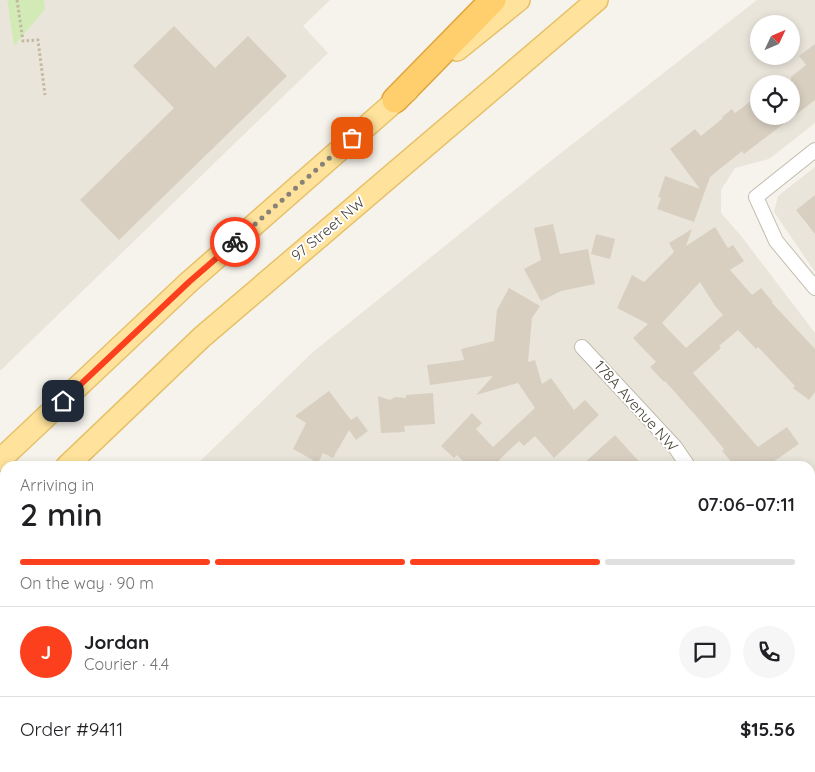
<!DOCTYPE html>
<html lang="en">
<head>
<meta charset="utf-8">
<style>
	body { margin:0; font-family:Quicksand,sans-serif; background:#f6f6f6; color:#202124; height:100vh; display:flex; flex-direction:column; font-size:19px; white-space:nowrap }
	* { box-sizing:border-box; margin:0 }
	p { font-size:16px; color:#757577 }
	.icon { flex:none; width:28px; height:28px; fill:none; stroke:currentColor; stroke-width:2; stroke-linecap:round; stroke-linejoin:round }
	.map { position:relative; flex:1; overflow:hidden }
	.panel { position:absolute; left:0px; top:461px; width:815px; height:311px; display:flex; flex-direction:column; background:#fff; border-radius:15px 15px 0 0; box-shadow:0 2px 8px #0003 }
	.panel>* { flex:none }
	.needle { width:32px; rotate:46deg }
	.buttons { position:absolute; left:750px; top:15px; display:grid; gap:10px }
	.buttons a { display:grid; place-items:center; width:50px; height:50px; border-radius:50%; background:#fff; box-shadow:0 2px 8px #0003; font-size:25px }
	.pin { position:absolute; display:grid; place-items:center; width:42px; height:42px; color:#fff; margin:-21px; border-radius:10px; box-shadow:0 2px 8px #0006 }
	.courier { position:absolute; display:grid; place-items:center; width:50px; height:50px; margin:-25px; border:4px solid #fc3f1d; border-radius:50%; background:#fff; color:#222; box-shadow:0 1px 6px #0007 }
	.summary em { font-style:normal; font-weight:600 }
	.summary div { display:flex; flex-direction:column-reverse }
	.summary { display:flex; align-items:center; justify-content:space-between; height:85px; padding:0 20px }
	h1 { font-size:32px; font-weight:600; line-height:38px }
	.bar { display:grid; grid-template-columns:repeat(4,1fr); gap:8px 5px; align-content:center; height:60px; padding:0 20px }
	.bar i { height:6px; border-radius:4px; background:#e0e0e0 }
	.bar .selected { background:#fc3f1d }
	.bar p { grid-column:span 4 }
	.line { display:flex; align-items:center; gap:12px; padding:0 20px; border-top:1px solid #e0e0e0 }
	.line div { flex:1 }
	.round { display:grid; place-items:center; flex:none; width:52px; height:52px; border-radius:26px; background:#f6f6f6 }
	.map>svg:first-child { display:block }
</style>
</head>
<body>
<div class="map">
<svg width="815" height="772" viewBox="0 0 815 772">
	<rect width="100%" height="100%" fill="#f6f3ec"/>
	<!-- residential -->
	<path fill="#eae5da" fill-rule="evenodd" d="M 0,0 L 7,0 L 14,45 L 44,10 L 44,0 L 330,0 L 303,26 L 328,53 L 0,371 Z
		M 757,0 L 815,0 L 815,123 L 769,159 L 735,168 L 721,190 L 721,213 L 742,237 L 815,333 L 815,581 L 810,583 L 810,466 L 195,466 L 313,352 L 543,167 ZM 759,24 L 791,24 L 791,56 L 759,56 ZM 759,84 L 791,84 L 791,116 L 759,116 Z
		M 815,167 L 815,272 L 774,212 L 778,196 Z
		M 815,636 L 815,772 L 608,772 L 614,768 L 810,768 L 810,639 Z
		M 5,654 L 5,768 L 102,768 L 103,772 L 0,772 L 0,659 Z
		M 139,768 L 541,768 L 535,772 L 140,772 Z"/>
	<!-- green -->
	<path fill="#d2eab5" d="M 7,0 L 44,0 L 45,9 L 14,46 Z
		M 102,768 L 139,768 L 140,772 L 103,772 Z"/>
	<!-- building -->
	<path fill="#d8cfc1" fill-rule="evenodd" d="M 174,26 L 215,68 L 248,36 L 287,76 L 119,240 L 80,200 L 174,108 L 133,66 Z
		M 815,44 L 815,100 L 744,154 L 742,151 L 710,177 L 694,222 L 657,209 L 661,198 L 658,197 L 665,176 L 700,189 L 670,149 L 695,129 L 701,136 L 723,118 L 722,117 L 732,109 L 735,113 L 759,95 L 759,116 L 791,116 L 791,77 L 806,65 L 799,56 Z
		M 815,195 L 815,234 L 796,210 Z
		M 553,224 L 560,254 L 588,249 L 595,284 L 561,291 L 541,301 L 524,269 L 541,260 L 534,228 Z
		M 715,227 L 728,248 L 733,245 L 744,261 L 730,270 L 752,295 L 761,288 L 773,302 L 772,303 L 815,349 L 815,392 L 809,400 L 793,388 L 795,386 L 758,347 L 756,349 L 738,330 L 719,346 L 721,348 L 693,373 L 758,447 L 787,427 L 799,444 L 767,466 L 735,466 L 722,451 L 724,449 L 703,424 L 665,381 L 664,382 L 650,367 L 656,362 L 633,338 L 648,324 L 617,308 L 632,275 L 644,282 L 674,252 L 669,243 L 692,229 L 686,246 ZM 700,282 L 715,306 L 723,315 L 686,348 L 662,323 Z
		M 596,234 L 615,239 L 610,259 L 591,254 Z
		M 509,288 L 540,306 L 532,318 L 528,362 L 535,360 L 542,384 L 551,378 L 574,410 L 585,400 L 599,415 L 554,458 L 535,436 L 524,446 L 519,441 L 499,460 L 505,466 L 468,466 L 457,455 L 454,458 L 441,446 L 472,413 L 482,423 L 476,429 L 493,447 L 535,408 L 518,383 L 476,395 L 493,376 L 430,385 L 427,365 L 464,360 L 461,349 L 494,341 L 497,310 Z
		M 329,391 L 351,420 L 357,416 L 368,431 L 356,440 L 349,430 L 333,458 L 323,453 L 318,463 L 293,449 L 306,423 L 295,416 Z
		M 433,393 L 435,424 L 404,426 L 405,432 L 381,433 L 378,396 L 390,400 L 395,397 L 406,398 L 406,395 Z
		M 615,435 L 643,466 L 581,466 Z"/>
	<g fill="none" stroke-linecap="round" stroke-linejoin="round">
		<defs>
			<path id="street" d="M 815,150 L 756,197 L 776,241 L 815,288
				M 582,347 L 675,447 L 688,466
				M 375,768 L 379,772"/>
			<path id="secondary" d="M 810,607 L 815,604
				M 568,772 L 574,768"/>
			<path id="primary" d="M 457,50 L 519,0
				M 0,460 L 189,282 L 408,90
				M 67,466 L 202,337 L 597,0
				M 0,530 L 5,525"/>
			<path id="highway" d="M 395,100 L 493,0"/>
		</defs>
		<!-- street casing -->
		<use href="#street" stroke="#c2bbae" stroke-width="16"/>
		<!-- secondary casing -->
		<use href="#secondary" stroke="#d6c79b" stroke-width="22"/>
		<!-- primary casing -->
		<use href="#primary" stroke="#e6c16a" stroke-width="24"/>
		<!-- highway casing -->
		<use href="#highway" stroke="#e0a43c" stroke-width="28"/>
		<!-- path -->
		<path stroke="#c4b79f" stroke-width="3" stroke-dasharray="2.5 2.5" stroke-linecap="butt" d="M 17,0 L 23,41 L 38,40 L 45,95
			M 118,768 L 119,772"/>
		<!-- street -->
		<use href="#street" stroke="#fff" stroke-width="14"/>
		<!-- secondary -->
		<use href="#secondary" stroke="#fff3cd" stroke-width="20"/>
		<!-- primary -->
		<use href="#primary" stroke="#ffe39c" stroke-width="21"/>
		<!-- highway -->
		<use href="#highway" stroke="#ffcf6e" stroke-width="25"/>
	</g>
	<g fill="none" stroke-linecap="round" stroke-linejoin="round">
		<!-- done -->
		<path stroke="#878178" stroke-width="5" stroke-dasharray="0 9" d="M 235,242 L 352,138"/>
		<!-- route -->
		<path stroke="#fc3f1d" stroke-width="6" d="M 63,401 L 189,282 L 235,242"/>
	</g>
	<g text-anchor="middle" stroke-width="4" stroke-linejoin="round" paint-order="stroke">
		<!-- street labels -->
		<g font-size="15" fill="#4b4439" stroke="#fff">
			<text transform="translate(328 229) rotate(-40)" y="5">97 Street NW</text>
			<text transform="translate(636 406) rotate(48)" y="5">178A Avenue NW</text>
		</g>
	</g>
</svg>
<div class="buttons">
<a><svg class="needle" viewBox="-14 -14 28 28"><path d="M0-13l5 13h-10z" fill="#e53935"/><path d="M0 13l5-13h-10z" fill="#757577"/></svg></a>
<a><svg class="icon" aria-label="locate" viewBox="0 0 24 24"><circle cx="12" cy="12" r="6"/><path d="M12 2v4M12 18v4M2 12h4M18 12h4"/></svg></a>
</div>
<div class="pin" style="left:352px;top:138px;background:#ea580c"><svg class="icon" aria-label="bag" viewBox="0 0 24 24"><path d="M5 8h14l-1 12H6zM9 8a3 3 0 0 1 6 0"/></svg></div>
<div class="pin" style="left:63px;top:401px;background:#1f2937"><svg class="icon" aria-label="home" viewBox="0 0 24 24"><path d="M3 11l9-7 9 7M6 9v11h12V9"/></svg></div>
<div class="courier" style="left:235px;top:242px"><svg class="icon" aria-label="bike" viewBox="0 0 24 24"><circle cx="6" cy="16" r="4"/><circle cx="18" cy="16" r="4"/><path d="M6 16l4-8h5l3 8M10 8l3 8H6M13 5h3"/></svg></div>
<section class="panel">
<div class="summary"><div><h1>2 min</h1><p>Arriving in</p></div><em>07:06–07:11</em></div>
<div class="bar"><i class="selected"></i><i class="selected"></i><i class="selected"></i><i></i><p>On the way · 90 m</p></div>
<div class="line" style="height:90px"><b class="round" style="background:#fc3f1d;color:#fff">J</b><div><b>Jordan</b><p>Courier · 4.4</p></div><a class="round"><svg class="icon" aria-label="chat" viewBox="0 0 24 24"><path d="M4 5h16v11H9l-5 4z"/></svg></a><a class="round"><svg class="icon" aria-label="phone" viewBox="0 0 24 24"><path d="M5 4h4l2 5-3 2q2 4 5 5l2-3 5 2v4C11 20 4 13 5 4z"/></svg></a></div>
<div class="line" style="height:65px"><div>Order #9411</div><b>$15.56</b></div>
</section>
</div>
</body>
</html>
